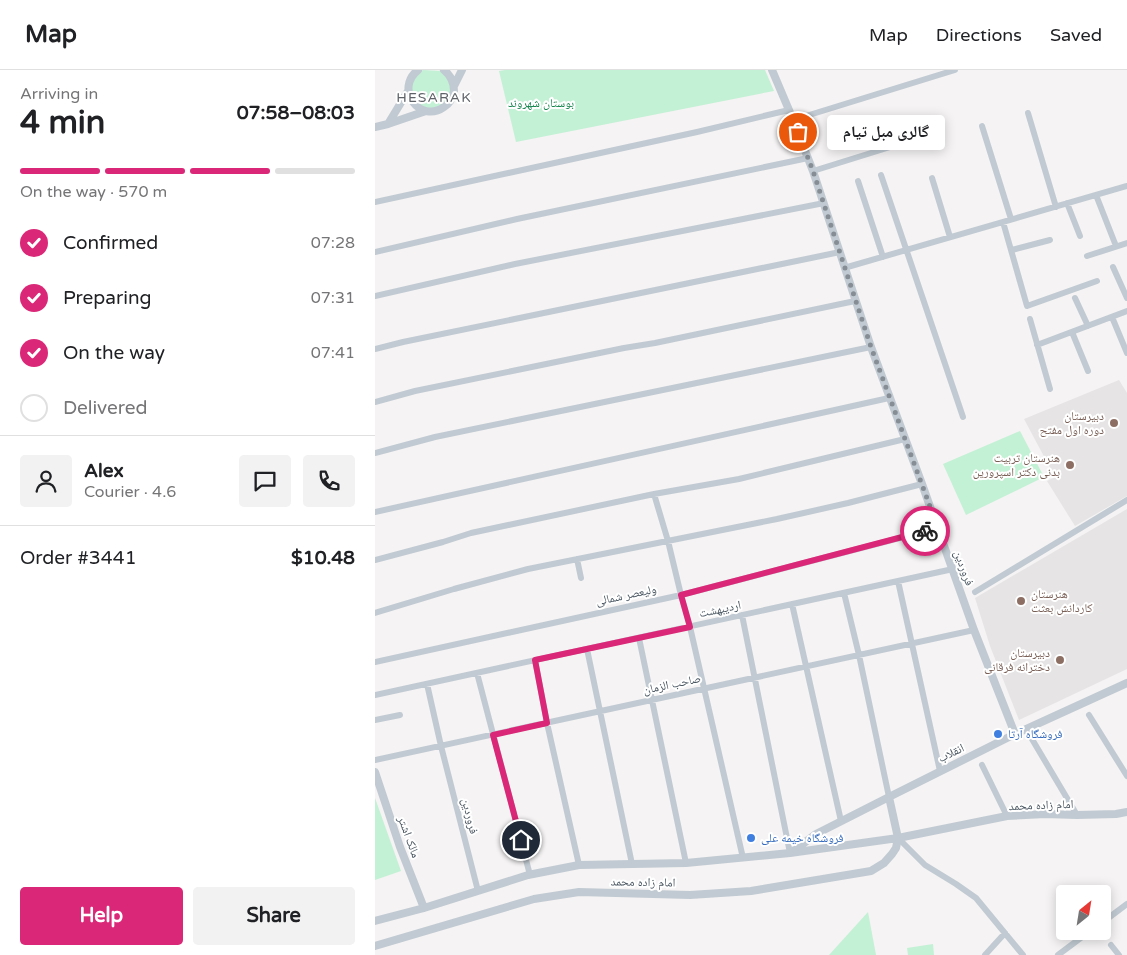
<!DOCTYPE html>
<html lang="en">
<head>
<meta charset="utf-8">
<style>
	body { margin:0; font-family:"Varela Round","Noto Naskh Arabic",sans-serif; background:#f2f2f2; color:#202124; height:100vh; display:flex; flex-direction:column; font-size:19px; white-space:nowrap }
	* { box-sizing:border-box; margin:0 }
	p { font-size:16px; color:#757577 }
	.icon { flex:none; width:28px; height:28px; fill:none; stroke:currentColor; stroke-width:2; stroke-linecap:round; stroke-linejoin:round }
	.map { position:relative; flex:1; overflow:hidden }
	.panel { display:flex; flex-direction:column; background:#fff; width:375px }
	.panel>* { flex:none }
	.needle { width:32px; rotate:30deg }
	.fabs { position:absolute; left:681px; top:815px; display:grid; gap:10px }
	.fabs a { display:grid; place-items:center; width:55px; height:55px; border-radius:5px; background:#fff; box-shadow:0 2px 12px #0003; font-size:25px }
	.pin { position:absolute; display:grid; place-items:center; width:42px; height:42px; color:#fff; margin:-21px; border:2px solid #fff; border-radius:50%; box-shadow:0 1px 5px #0007 }
	.courier { position:absolute; display:grid; place-items:center; width:50px; height:50px; margin:-25px; border:4px solid #db2777; border-radius:50%; background:#fff; color:#222; box-shadow:0 1px 6px #0007 }
	.bubble { position:absolute; height:35px; border-radius:5px; background:#fff; box-shadow:0 2px 12px #0003; font-size:16px; font-weight:700; line-height:35px; text-align:center }
	.overview em { font-style:normal; font-weight:700 }
	.overview div { display:flex; flex-direction:column-reverse }
	.overview { display:flex; align-items:center; justify-content:space-between; height:85px; padding:0 20px }
	h1 { font-size:32px; font-weight:700; line-height:38px }
	.bar { display:grid; grid-template-columns:repeat(4,1fr); gap:8px 5px; align-content:center; height:60px; padding:0 20px }
	.bar i { height:6px; border-radius:4px; background:#e0e0e0 }
	.bar .current { background:#db2777 }
	.bar p { grid-column:span 4 }
	.line { display:flex; align-items:center; gap:12px; padding:0 20px; border-top:1px solid #e0e0e0 }
	.line div { flex:1 }
	.round { display:grid; place-items:center; flex:none; width:52px; height:52px; border-radius:5px; background:#f2f2f2 }
	ol { padding:0 20px; list-style:none }
	li { display:flex; align-items:center; gap:15px; height:55px }
	li p { margin-inline-start:auto }
	li .icon { padding:5px; border-radius:50%; background:#db2777; color:#fff; stroke-width:4 }
	li:last-child { color:#757577 }
	li i { width:28px; height:28px; border:2px solid #e0e0e0; border-radius:50% }
	.button { display:flex; gap:10px; margin-top:auto; padding:10px 20px }
	.button a { flex:1; height:58px; border-radius:5px; background:#db2777; color:#fff; font-size:20px; font-weight:700; line-height:58px; text-align:center }
	.button a+a { background:#f2f2f2; color:#202124 }
	header { display:flex; align-items:center; gap:30px; box-sizing:border-box; height:70px; padding:0 25px; background:#fff; border-bottom:1px solid #e0e0e0 }
	header strong { font-size:24px }
	nav { display:flex; gap:28px; margin-inline-start:auto; font-size:18px }
	main { display:flex; flex:1; min-height:0 }
	.map>svg:first-child { display:block }
</style>
</head>
<body>
<header>
<strong>Map</strong>
<nav><a>Map</a><a>Directions</a><a>Saved</a></nav>
</header>
<main>
<section class="panel">
<div class="overview"><div><h1>4 min</h1><p>Arriving in</p></div><em>07:58–08:03</em></div>
<div class="bar"><i class="current"></i><i class="current"></i><i class="current"></i><i></i><p>On the way · 570 m</p></div>
<ol>
<li><svg class="icon" aria-label="check" viewBox="0 0 24 24"><path d="M5 12l5 5 9-10"/></svg>Confirmed<p>07:28</p></li>
<li><svg class="icon" aria-label="check" viewBox="0 0 24 24"><path d="M5 12l5 5 9-10"/></svg>Preparing<p>07:31</p></li>
<li><svg class="icon" aria-label="check" viewBox="0 0 24 24"><path d="M5 12l5 5 9-10"/></svg>On the way<p>07:41</p></li>
<li><i></i>Delivered</li>
</ol>
<div class="line" style="height:90px"><a class="round"><svg class="icon" aria-label="person" viewBox="0 0 24 24"><circle cx="12" cy="8" r="4"/><path d="M4 21q1-7 8-7t8 7"/></svg></a><div><b>Alex</b><p>Courier · 4.6</p></div><a class="round"><svg class="icon" aria-label="chat" viewBox="0 0 24 24"><path d="M4 5h16v11H9l-5 4z"/></svg></a><a class="round"><svg class="icon" aria-label="phone" viewBox="0 0 24 24"><path d="M5 4h4l2 5-3 2q2 4 5 5l2-3 5 2v4C11 20 4 13 5 4z"/></svg></a></div>
<div class="line" style="height:65px"><div>Order #3441</div><b>$10.48</b></div>
<div class="button"><a>Help</a><a>Share</a></div>
</section>
<div class="map">
<svg width="752" height="885" viewBox="0 0 752 885">
	<rect width="100%" height="100%" fill="#f5f3f3"/>
	<!-- education -->
	<path fill="#e6e4e5" d="M 744,310 L 752,323 L 752,426 L 700,456 L 672,411 L 680,407 L 649,349 Z
		M 752,439 L 752,599 L 644,650 L 615,576 L 600,528 Z"/>
	<!-- green -->
	<path fill="#c3f1d5" d="M 48,0 L 67,1 L 77,16 C 76,20 76,25 74,28 C 74,29 70,33 69,34 C 49,51 21,17 48,0 Z
		M 130,0 L 390,0 L 399,21 L 141,72 L 124,1 Z
		M 645,361 L 669,407 L 591,445 L 568,394 Z
		M 0,728 L 26,801 L 0,810 Z
		M 493,842 L 501,885 L 454,885 Z
		M 558,874 L 559,885 L 533,885 L 532,878 Z"/>
	<g fill="none" stroke-linecap="round" stroke-linejoin="round">
		<!-- minor -->
		<path stroke="#c1cad2" stroke-width="6" d="M 653,43 L 681,137
			M 418,50 L 580,0
			M 607,56 L 636,149
			M 438,101 L 528,73
			M 506,105 L 588,347
			M 557,108 L 575,167
			M 483,111 L 508,187
			M 721,125 L 741,176
			M 0,132 L 322,62 L 414,40
			M 692,133 L 705,166
			M 628,152 L 652,236 L 722,211
			M 637,180 L 675,170
			M 0,182 L 142,149 L 433,88
			M 712,186 L 752,173
			M 738,197 L 752,228
			M 469,198 L 752,116
			M 0,226 L 140,194 L 449,133
			M 700,228 L 713,256
			M 737,247 L 752,283
			M 655,249 L 675,319
			M 697,262 L 713,301
			M 662,275 L 752,241
			M 0,279 L 28,272 L 465,182
			M 0,332 L 40,321 L 249,278 L 280,273 L 480,231
			M 0,383 L 60,367 L 496,277
			M 279,424 L 293,471 L 306,525 L 315,557 L 368,788
			M 0,442 L 514,328
			M 202,489 L 206,508
			M 0,490 L 68,472 L 96,463 L 279,424 L 364,409 L 530,369
			M 523,511 L 565,701
			M 600,522 L 752,430
			M 469,523 L 484,585 L 514,727
			M 417,534 L 466,751
			M 0,543 L 79,519 L 153,499 L 402,449 L 473,433 L 547,414
			M 367,545 L 415,783
			M 264,568 L 311,793
			M 212,579 L 257,794
			M 160,590 L 172,653 L 204,795
			M 0,592 L 306,525 L 563,458
			M 102,603 L 155,805
			M 52,614 L 66,676 L 103,821
			M 0,625 L 578,499
			M 714,645 L 752,706
			M 0,650 L 25,645
			M 651,659 L 702,745
			M 0,690 L 599,560
			M 607,695 L 632,746
			M 523,768 L 550,795 L 581,814 L 601,828 L 648,885
			M 728,852 L 752,834
			M 736,875 L 744,885
			M 610,885 L 630,863
			M 683,885 L 715,861"/>
		<!-- tertiary -->
		<path stroke="#c1cad2" stroke-width="8" d="M 43,0 C 19,19 45,54 69,37 C 75,33 78,27 79,21 C 79,12 75,5 69,0
			M 397,0 L 414,40 L 438,101 L 496,277 L 547,414 L 599,560 L 640,664
			M 79,16 L 87,0
			M 13,54 L 33,21
			M 0,57 L 13,54 L 51,41
			M 0,702 L 25,777 L 49,838
			M 417,782 L 441,764 L 514,727 L 640,664 L 752,613
			M 0,851 L 49,838 L 153,805 L 204,795 L 311,793 L 415,783 L 523,768 L 632,746 L 670,744 L 702,745 L 741,744 L 752,742
			M 0,876 L 159,829 L 204,822 L 315,825 L 376,821 L 496,801 L 509,793 L 517,784 L 521,778 L 523,768 L 514,727"/>
	</g>
	<g fill="none" stroke-linecap="round" stroke-linejoin="round">
		<!-- done -->
		<path stroke="#868d94" stroke-width="5" stroke-dasharray="0 9" d="M 423,62 L 438,101 L 496,277 L 563,458 L 550,461"/>
		<!-- route -->
		<path stroke="#db2777" stroke-width="6" d="M 146,770 L 118,665 L 172,653 L 160,590 L 315,557 L 306,525 L 550,461"/>
	</g>
	<!-- markers -->
	<g fill="#8d6e63" stroke="#fff" stroke-width="2">
		<circle cx="739" cy="353" r="5"/>
		<circle cx="695" cy="395" r="5"/>
		<circle cx="646" cy="531" r="5"/>
		<circle cx="685" cy="590" r="5"/>
	</g>
	<g fill="#3f7fe0" stroke="#fff" stroke-width="2">
		<circle cx="623" cy="664" r="5"/>
		<circle cx="376" cy="768" r="5"/>
	</g>
	<g text-anchor="middle" stroke-width="4" stroke-linejoin="round" paint-order="stroke">
		<!-- park labels -->
		<g font-size="12" fill="#17864f" stroke="#fff">
			<text x="166" y="37">بوستان شهروند</text>
		</g>
		<!-- education labels -->
		<g font-size="12" fill="#785e54" stroke="#fff" text-anchor="end">
			<text x="729" y="350">دبیرستان<tspan x="729" dy="14">دوره اول مفتح</tspan></text>
			<text x="685" y="392">هنرستان تربیت<tspan x="685" dy="14">بدنی دکتر اسپرورین</tspan></text>
			<text x="656" y="528" text-anchor="start">هنرستان<tspan x="656" dy="14">کاردانش بعثت</tspan></text>
			<text x="675" y="587">دبیرستان<tspan x="675" dy="14">دخترانه فرقانی</tspan></text>
		</g>
		<!-- street labels -->
		<g font-size="12" fill="#4a5661" stroke="#fff">
			<text transform="translate(589 498) rotate(70)" y="4">فروردین</text>
			<text transform="translate(251 525) rotate(-12)" y="4">ولیعصر شمالی</text>
			<text transform="translate(345 539) rotate(-12)" y="4">اردیبهشت</text>
			<text transform="translate(297 614) rotate(-12)" y="4">صاحب الزمان</text>
			<text transform="translate(576 683) rotate(-26)" y="4">انقلاب</text>
			<text transform="translate(666 735) rotate(-2)" y="4">امام زاده محمد</text>
			<text transform="translate(95 746) rotate(76)" y="4">فروردین</text>
			<text transform="translate(34 767) rotate(70)" y="4">مالک اشتر</text>
			<text transform="translate(268 812) rotate(1)" y="4">امام زاده محمد</text>
		</g>
		<!-- shop labels -->
		<g font-size="12" fill="#366cbe" stroke="#fff" text-anchor="start">
			<text x="633" y="668">فروشگاه آرتا</text>
			<text x="386" y="772">فروشگاه خیمه علی</text>
		</g>
		<!-- neighbourhood labels -->
		<g font-size="14" letter-spacing="1" fill="#5f6368" stroke="#fff">
			<text x="59" y="32">HESARAK</text>
		</g>
	</g>
</svg>
<div class="fabs">
<a><svg class="needle" viewBox="-14 -14 28 28"><path d="M0-13l5 13h-10z" fill="#e53935"/><path d="M0 13l5-13h-10z" fill="#757577"/></svg></a>
</div>
<div class="pin" style="left:423px;top:62px;background:#ea580c"><svg class="icon" aria-label="bag" viewBox="0 0 24 24"><path d="M5 8h14l-1 12H6zM9 8a3 3 0 0 1 6 0"/></svg></div>
<div class="pin" style="left:146px;top:770px;background:#1f2937"><svg class="icon" aria-label="home" viewBox="0 0 24 24"><path d="M3 11l9-7 9 7M6 9v11h12V9"/></svg></div>
<div class="courier" style="left:550px;top:461px"><svg class="icon" aria-label="bike" viewBox="0 0 24 24"><circle cx="6" cy="16" r="4"/><circle cx="18" cy="16" r="4"/><path d="M6 16l4-8h5l3 8M10 8l3 8H6M13 5h3"/></svg></div>
<div class="bubble" style="left:452px;top:45px;width:118px">گالری مبل تیام</div>
</div>
</main>
</body>
</html>
